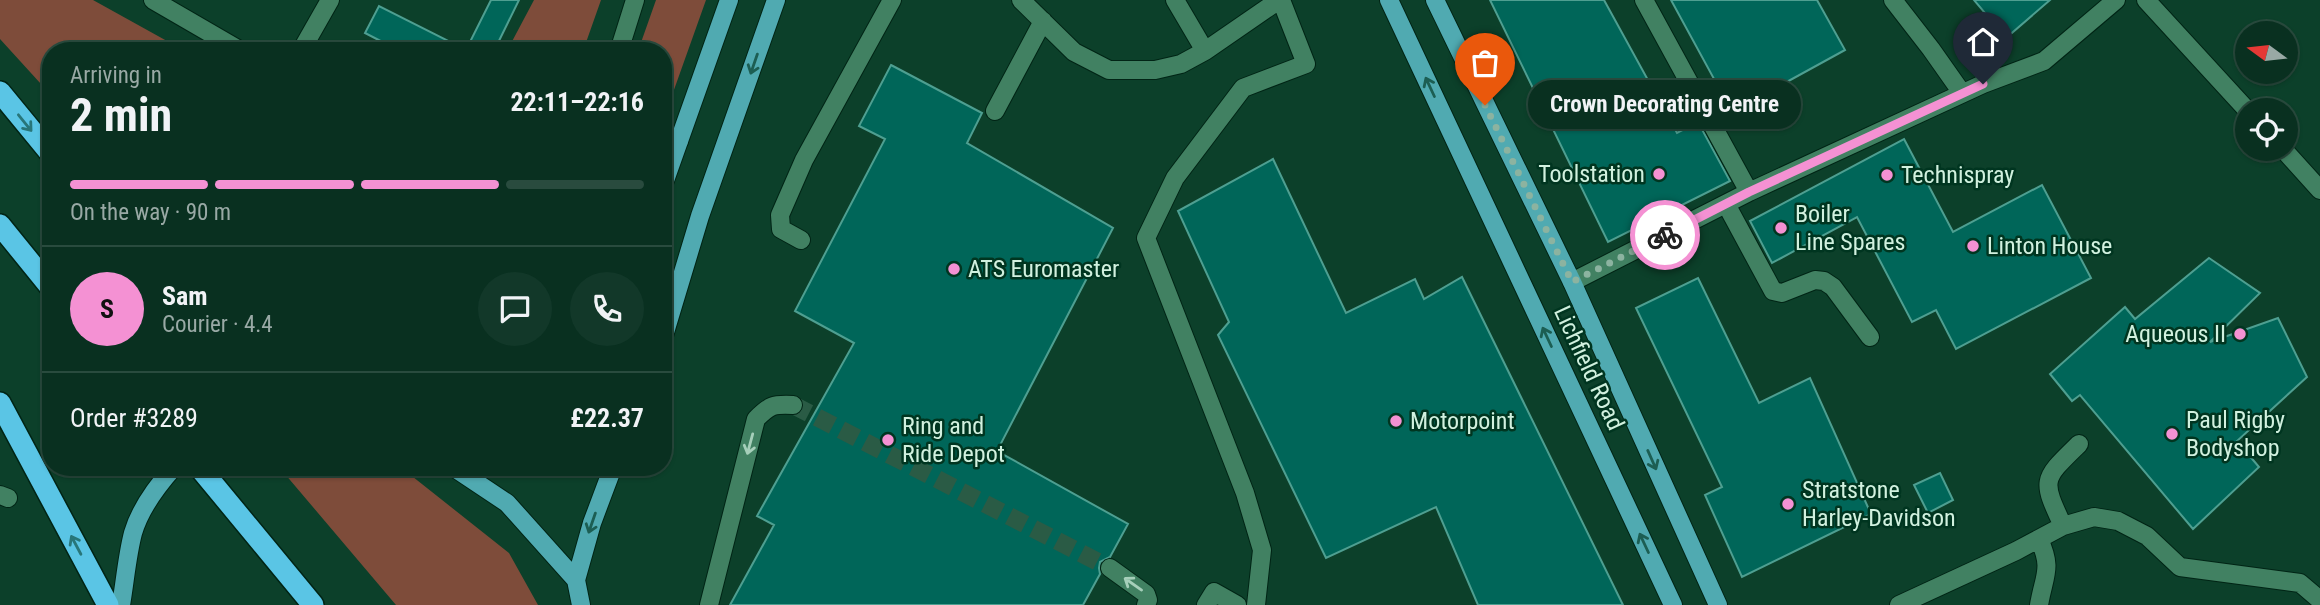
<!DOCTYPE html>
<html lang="en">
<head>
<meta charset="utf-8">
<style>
	body { margin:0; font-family:"Roboto Condensed",sans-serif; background:#123829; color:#f1f3f6; height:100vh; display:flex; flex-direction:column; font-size:26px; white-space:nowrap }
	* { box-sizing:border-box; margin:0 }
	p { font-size:23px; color:#99a9a5 }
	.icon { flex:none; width:38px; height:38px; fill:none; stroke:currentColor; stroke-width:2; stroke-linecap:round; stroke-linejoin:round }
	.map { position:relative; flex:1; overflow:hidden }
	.side { position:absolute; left:42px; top:42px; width:630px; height:434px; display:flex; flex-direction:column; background:#093020; border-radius:28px; box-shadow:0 2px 5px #0004,0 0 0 2px #294b3e }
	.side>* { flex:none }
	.needle { width:46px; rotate:285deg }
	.tools { position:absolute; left:2235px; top:21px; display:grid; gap:14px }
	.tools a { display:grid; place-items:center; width:63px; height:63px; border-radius:50%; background:#093020; box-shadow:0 2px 5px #0004,0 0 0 2px #294b3e; font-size:35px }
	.pin { position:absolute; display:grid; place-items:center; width:60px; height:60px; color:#fff; margin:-72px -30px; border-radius:50% 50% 50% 0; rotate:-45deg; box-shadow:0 0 7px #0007 }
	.pin .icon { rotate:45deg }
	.courier { position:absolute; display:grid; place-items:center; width:70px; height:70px; margin:-35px; border:5px solid #f491d3; border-radius:50%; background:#fff; color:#222; box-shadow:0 2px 9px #0007 }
	.bubble { position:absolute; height:49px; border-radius:24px; background:#093020; box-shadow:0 2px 5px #0004,0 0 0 2px #294b3e; font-size:23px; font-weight:700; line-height:49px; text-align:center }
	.headline em { font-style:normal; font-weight:700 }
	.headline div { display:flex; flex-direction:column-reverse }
	.headline { display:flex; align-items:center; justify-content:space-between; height:119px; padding:0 28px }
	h1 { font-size:46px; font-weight:700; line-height:52px }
	.bar { display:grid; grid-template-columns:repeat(4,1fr); gap:10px 7px; align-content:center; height:84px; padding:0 28px }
	.bar i { height:9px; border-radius:5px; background:#294b3e }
	.bar .active { background:#f491d3 }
	.bar p { grid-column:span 4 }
	.line { display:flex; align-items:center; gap:18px; padding:0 28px; border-top:2px solid #294b3e }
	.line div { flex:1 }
	.round { display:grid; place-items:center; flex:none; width:74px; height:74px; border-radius:37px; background:#123829 }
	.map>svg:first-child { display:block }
</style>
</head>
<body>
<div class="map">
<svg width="2320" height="605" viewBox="0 0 2320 605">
	<rect width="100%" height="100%" fill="#0c402a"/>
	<!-- green -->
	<path fill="#7e4c3a" d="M 0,0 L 93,0 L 185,51 L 51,51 L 51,95 L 0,39 Z
		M 534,0 L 601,0 L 583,51 L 507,51 Z
		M 656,0 L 706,0 L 670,101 L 663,101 L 663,51 L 638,51 Z
		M 279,467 L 397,467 L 403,469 L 509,553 L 538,605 L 396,605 Z"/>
	<!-- building -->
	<path fill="#006659" stroke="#4e9f91" stroke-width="2" d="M 491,0 L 519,0 L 494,51 L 400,51 L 365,33 L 379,6 L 466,50 Z
		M 1490,0 L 1604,0 L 1677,133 L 1698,122 L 1730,181 L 1608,242 Z
		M 1671,0 L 1817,0 L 1845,50 L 1732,112 Z
		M 1974,0 L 2050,0 L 2006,38 Z
		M 891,65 L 982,113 L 967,143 L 1113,228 L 997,451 L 1128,524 L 1110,557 L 1100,562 L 1099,568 L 1100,574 L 1083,605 L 730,605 L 774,525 L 757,516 L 854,343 L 795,311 L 885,139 L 859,126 Z
		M 1904,139 L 1953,232 L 2042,185 L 2091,278 L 1956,349 L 1936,310 L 1912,322 L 1857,217 L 1772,263 L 1750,221 Z
		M 1273,159 L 1346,313 L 1415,279 L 1424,299 L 1462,277 L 1623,605 L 1478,605 L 1436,507 L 1326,558 L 1218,335 L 1229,322 L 1178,211 Z
		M 2209,258 L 2260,293 L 2210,342 L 2278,318 L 2307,377 L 2237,441 L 2259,467 L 2193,529 L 2080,395 L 2072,401 L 2050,374 L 2125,307 L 2135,319 Z
		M 1698,278 L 1759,403 L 1810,378 L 1871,514 L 1742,577 L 1705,495 L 1722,487 L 1636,308 Z
		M 1940,473 L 1953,500 L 1928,513 L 1914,485 Z"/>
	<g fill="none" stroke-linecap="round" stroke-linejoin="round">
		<!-- minor-tunnel -->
		<path stroke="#2a5b45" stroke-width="18" stroke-dasharray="18 9" stroke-linecap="butt" d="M 793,405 L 1110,568"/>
		<defs>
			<path id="minor" d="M 153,0 L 241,51
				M 1021,0 L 1074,52 L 1109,70 L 1155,70 L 1181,64 L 1205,51 L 1279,0
				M 1175,0 L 1205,51
				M 1644,0 L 1749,192
				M 1893,0 L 1931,49 L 1962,93
				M 2146,0 L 2247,110
				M 301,51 L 330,0
				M 619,51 L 635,0
				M 995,111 L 1043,21
				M 663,134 L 679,141
				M 2283,149 L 2320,190
				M 1726,204 L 1773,291 L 1782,293 L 1815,280 L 1824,281 L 1833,287 L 1870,337
				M 801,240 L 781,229 L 780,215 L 804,160 L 892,0
				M 1572,282 L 1749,192 L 1983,84 L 2044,61 L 2116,0
				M 0,495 L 8,498
				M 2063,526 C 2041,479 2042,480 2079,444
				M 2039,539 C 2053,569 2044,575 2039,605
				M 1110,568 L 1146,594 L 1148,600 L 1146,605
				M 709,605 L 756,419 C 770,405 773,404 793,405
				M 1206,605 L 1214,592 L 1237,605
				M 1256,605 L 1262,550 L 1245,493 L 1146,238 L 1175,178 L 1243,88 L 1306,64 L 1281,0
				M 1899,605 L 2016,551 L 2063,526 L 2094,517 L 2118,521 L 2147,536 L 2180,567 L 2300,583 L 2320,600"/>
			<path id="major" d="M 1389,0 L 1673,605
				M 1435,0 L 1572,282 L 1718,605
				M 663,186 L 729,0
				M 663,339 L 700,216 L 776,0
				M 453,467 L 507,503 L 576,580 L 581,605
				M 576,580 L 592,523 L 613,467
				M 121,605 C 125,582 127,556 133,533 C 140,509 157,486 174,467"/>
			<path id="highway" d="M 0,92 L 51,154
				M 0,225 L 51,288
				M 0,403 L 108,605
				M 199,467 L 313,605"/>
		</defs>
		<!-- minor casing -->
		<use href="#minor" stroke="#012415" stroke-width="20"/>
		<!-- major casing -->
		<use href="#major" stroke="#012415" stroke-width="20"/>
		<!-- highway casing -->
		<use href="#highway" stroke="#012415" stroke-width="24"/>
		<!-- minor -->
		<use href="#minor" stroke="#418162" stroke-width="18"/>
		<!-- major -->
		<use href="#major" stroke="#50aab1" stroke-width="18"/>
		<!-- highway -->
		<use href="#highway" stroke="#5ac5e5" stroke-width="21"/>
	</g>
	<!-- one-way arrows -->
	<defs><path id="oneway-shaft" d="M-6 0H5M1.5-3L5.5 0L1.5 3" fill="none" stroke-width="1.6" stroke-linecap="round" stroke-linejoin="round" transform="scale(1.75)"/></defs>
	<g stroke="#1c5e53">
		<use href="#oneway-shaft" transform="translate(754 64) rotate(109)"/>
		<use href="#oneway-shaft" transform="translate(1430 87) rotate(-115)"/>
		<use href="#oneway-shaft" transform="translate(1547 337) rotate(-115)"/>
		<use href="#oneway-shaft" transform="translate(1652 460) rotate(66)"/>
		<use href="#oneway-shaft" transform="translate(592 523) rotate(109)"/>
		<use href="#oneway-shaft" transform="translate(1644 543) rotate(-115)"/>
	</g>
	<g stroke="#287679">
		<use href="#oneway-shaft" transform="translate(25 123) rotate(51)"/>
		<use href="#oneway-shaft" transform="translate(76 545) rotate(-118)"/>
	</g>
	<g stroke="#a6cfba">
		<use href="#oneway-shaft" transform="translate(750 444) rotate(105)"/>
		<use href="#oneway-shaft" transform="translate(1133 584) rotate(-145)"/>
	</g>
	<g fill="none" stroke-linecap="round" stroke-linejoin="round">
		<!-- done -->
		<path stroke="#8cb3a0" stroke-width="7" stroke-dasharray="0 12.6" d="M 1485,105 L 1572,282 L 1665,235"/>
		<!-- route -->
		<path stroke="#f491d3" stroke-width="9" d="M 1665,235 L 1749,192 L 1983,84"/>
	</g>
	<!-- markers -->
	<g fill="#f491d3" stroke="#003520" stroke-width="2.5">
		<circle cx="1659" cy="174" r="7"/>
		<circle cx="1887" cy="175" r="7"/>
		<circle cx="1781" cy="228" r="7"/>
		<circle cx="1973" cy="246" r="7"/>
		<circle cx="954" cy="269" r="7"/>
		<circle cx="2240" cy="334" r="7"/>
		<circle cx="1396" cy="421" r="7"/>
		<circle cx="2172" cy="434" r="7"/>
		<circle cx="888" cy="440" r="7"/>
		<circle cx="1788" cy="504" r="7"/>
	</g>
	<g text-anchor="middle" stroke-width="5" stroke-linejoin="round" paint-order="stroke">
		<!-- poi labels -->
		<g font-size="24" fill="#d1f1df" stroke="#003520" text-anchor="start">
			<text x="1645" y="182" text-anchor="end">Toolstation</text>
			<text x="1901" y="183">Technispray</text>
			<text x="1795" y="222">Boiler<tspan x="1795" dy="28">Line Spares</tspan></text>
			<text x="1987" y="254">Linton House</text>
			<text x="968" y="277">ATS Euromaster</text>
			<text x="2226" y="342" text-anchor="end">Aqueous II</text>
			<text x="2186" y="428">Paul Rigby<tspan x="2186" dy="28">Bodyshop</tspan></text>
			<text x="1410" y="429">Motorpoint</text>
			<text x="902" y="434">Ring and<tspan x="902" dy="28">Ride Depot</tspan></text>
			<text x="1802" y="498">Stratstone<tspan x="1802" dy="28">Harley-Davidson</tspan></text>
		</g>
		<!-- street labels -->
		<g font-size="24" fill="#d1f1df" stroke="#003520">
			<text transform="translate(1589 368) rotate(65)" y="8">Lichfield Road</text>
		</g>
	</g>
</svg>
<div class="tools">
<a><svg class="needle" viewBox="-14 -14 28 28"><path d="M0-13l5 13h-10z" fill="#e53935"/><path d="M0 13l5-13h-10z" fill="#99a9a5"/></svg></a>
<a><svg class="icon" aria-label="locate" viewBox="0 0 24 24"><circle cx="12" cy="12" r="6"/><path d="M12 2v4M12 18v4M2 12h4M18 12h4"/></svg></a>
</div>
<div class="pin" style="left:1485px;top:105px;background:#ea580c"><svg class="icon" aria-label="bag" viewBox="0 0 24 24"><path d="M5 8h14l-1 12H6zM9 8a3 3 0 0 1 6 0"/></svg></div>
<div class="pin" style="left:1983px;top:84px;background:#1f2937"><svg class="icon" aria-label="home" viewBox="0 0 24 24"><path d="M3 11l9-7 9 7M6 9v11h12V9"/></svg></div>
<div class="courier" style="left:1665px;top:235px"><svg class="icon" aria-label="bike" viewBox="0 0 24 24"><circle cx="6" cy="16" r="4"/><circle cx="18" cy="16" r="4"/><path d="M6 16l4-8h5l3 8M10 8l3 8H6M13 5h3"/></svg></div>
<div class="bubble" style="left:1528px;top:80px;width:273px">Crown Decorating Centre</div>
<section class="side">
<div class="headline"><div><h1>2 min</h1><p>Arriving in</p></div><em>22:11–22:16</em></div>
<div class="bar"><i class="active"></i><i class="active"></i><i class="active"></i><i></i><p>On the way · 90 m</p></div>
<div class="line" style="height:126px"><b class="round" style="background:#f491d3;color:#111">S</b><div><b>Sam</b><p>Courier · 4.4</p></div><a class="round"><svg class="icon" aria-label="chat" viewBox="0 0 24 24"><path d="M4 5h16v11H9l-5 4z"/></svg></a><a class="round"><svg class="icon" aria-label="phone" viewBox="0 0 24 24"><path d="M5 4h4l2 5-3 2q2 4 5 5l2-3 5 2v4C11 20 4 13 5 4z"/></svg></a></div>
<div class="line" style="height:91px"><div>Order #3289</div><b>£22.37</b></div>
</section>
</div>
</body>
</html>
